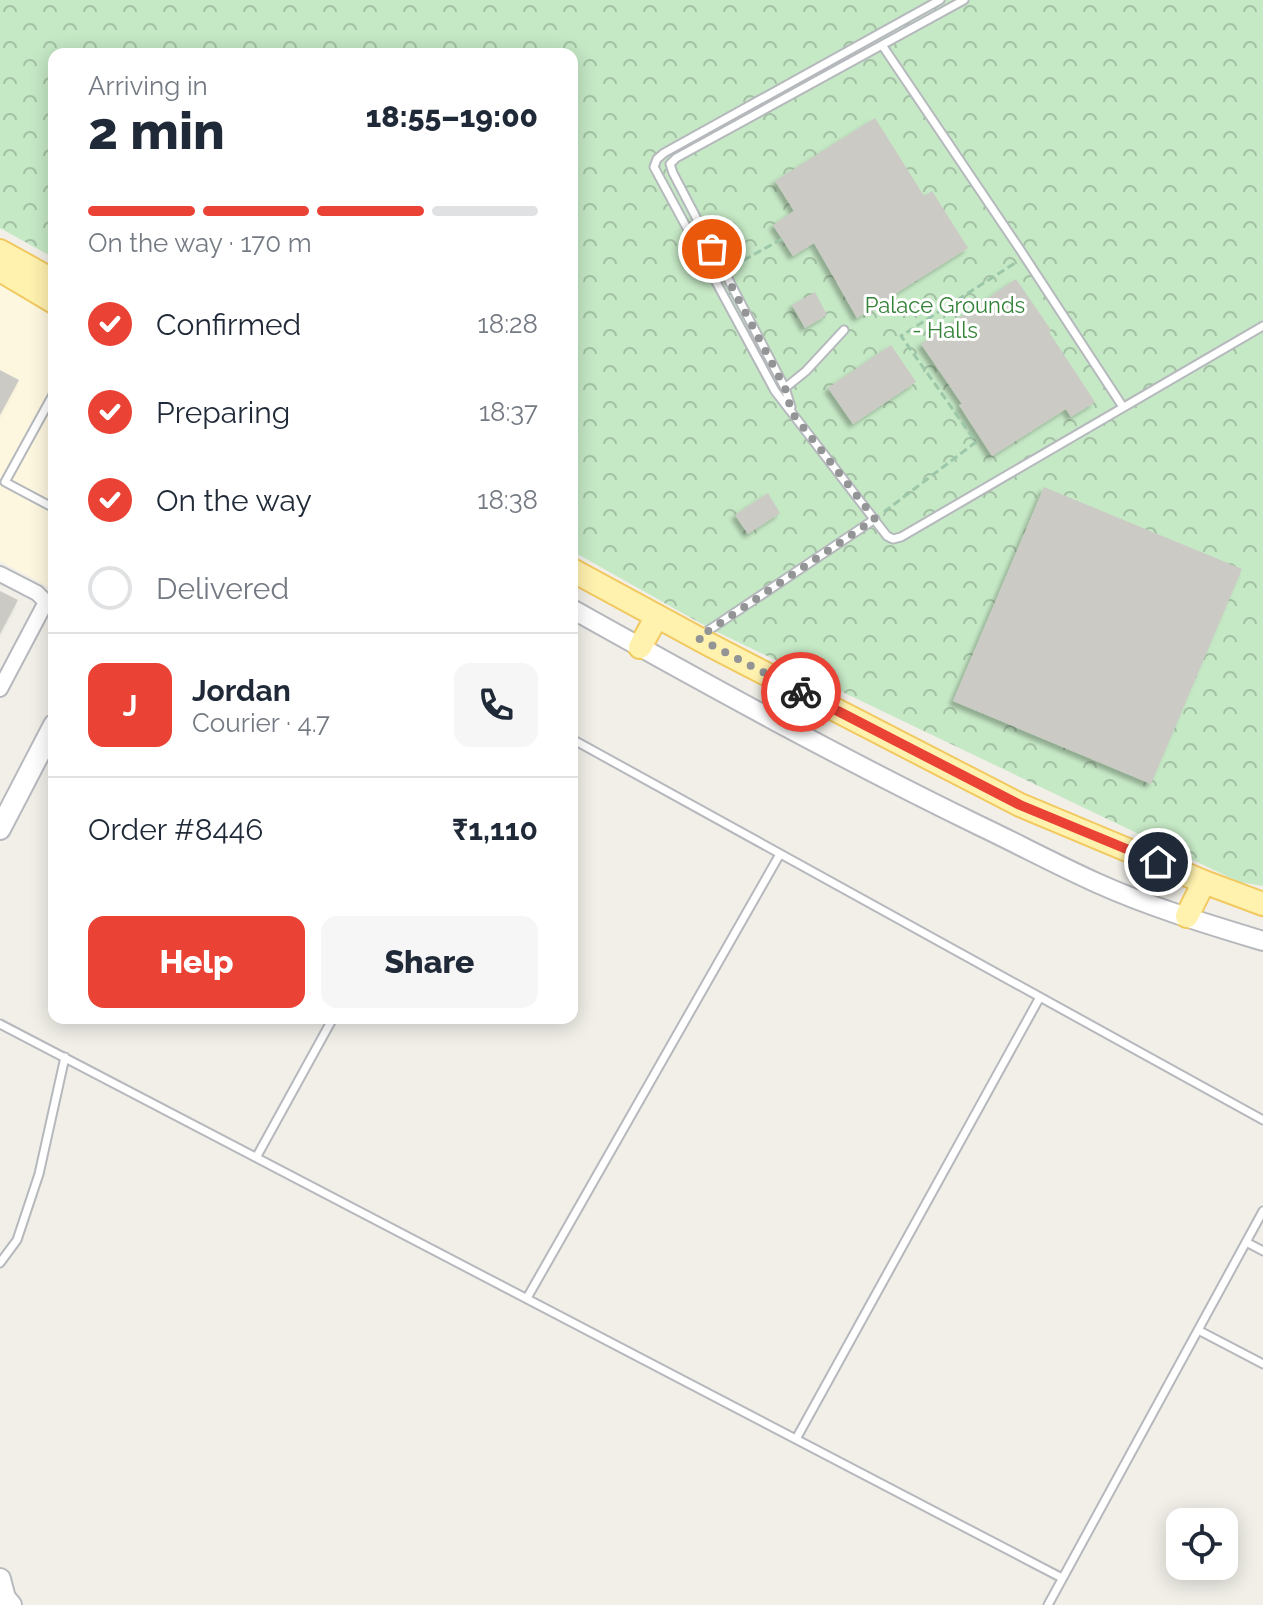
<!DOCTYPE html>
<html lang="en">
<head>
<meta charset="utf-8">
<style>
	body { margin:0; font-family:Raleway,sans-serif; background:#f6f6f7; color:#1f2937; height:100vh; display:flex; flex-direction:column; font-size:30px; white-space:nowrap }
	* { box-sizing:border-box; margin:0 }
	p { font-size:26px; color:#747a83 }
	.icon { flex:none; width:44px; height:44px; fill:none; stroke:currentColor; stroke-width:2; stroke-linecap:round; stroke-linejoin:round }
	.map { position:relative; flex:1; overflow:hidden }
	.details { position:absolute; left:48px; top:48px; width:530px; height:976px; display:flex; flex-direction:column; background:#fff; border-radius:16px; box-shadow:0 4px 20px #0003 }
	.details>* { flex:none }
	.buttons { position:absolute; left:1166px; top:1508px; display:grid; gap:16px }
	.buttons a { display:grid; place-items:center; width:72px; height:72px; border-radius:16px; background:#fff; box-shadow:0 4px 20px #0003; font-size:40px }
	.pin { position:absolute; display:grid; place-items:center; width:68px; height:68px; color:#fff; margin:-34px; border:4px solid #fff; border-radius:50%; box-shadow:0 2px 8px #0007 }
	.courier { position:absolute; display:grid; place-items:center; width:80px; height:80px; margin:-40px; border:6px solid #ea4335; border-radius:50%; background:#fff; color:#222; box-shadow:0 2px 10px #0007 }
	.overview em { font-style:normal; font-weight:800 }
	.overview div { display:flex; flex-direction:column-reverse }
	.overview { display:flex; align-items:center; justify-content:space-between; height:136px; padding:0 40px }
	h1 { font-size:52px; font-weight:800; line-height:60px }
	.bar { display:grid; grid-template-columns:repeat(4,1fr); gap:12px 8px; align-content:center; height:96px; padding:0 40px }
	.bar i { height:10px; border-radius:6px; background:#e0e1e3 }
	.bar .on { background:#ea4335 }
	.bar p { grid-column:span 4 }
	.line { display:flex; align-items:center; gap:20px; padding:0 40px; border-top:2px solid #e0e1e3 }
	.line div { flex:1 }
	.round { display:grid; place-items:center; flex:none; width:84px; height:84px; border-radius:16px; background:#f6f6f7 }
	ol { padding:0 40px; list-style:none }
	li { display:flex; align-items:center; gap:24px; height:88px }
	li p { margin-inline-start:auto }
	li .icon { padding:8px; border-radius:50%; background:#ea4335; color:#fff; stroke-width:4 }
	li:last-child { color:#747a83 }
	li i { width:44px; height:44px; border:4px solid #e0e1e3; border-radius:50% }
	.primary-button { display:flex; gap:16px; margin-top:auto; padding:16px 40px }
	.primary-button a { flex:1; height:92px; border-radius:16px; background:#ea4335; color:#fff; font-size:32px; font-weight:800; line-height:92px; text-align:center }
	.primary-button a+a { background:#f6f6f7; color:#1f2937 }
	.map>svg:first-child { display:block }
</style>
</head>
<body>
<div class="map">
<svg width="1263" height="1605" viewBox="0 0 1263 1605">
	<defs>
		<pattern id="park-crowns" width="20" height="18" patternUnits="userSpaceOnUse" patternTransform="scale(2)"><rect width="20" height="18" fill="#c5e8c5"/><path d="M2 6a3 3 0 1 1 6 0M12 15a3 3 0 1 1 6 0" fill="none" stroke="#a3c0a4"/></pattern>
		<filter id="shadow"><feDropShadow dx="-4" dy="4" stdDeviation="2" flood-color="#0004"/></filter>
	</defs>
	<rect width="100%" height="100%" fill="#f1efe8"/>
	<!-- commercial -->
	<path fill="#fef7e0" d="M 0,285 L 54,315 L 54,590 L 0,561 Z"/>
	<!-- park -->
	<path fill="url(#park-crowns)" d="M 0,0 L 1263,0 L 1263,886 L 1239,882 L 711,629 L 572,551 L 572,54 L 54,54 L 54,258 L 0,228 Z"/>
	<!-- building -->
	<path fill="#cccac5" filter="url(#shadow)" d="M 875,118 L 924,196 L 932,191 L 968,248 L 857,318 L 814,243 L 793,256 L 773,225 L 794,211 L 775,181 Z
		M 1016,279 L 1051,330 L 1049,332 L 1095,402 L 1071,417 L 1066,409 L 992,456 L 959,405 L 962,404 L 921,344 Z
		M 815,292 L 827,315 L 805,328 L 792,305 Z
		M 891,345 L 916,382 L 853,424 L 828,388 Z
		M 0,370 L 19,380 L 0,415 Z
		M 1044,487 L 1242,569 L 1151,784 L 953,701 Z
		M 768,493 L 780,513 L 748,534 L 735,515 Z
		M 0,591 L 18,600 L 0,634 Z"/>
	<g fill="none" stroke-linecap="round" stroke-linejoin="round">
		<defs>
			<path id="service" d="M 940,0 L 664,153 L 657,159 L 654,167 L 775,391 L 887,536 L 893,539 L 901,537 L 1263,326
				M 882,45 L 1019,248 L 1123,407
				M 785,388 L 806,371 L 844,330
				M 54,393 L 5,482 L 54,508
				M 791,407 L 785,388 L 673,173 L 670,164 L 676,158 L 964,0
				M 700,636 L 875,519
				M 572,739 L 1263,1120
				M 0,1024 L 1062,1578
				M 257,1156 L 333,1018
				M 1246,1242 L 1263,1251
				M 0,1263 L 17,1240 L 39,1174 L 65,1057
				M 527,1298 L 780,854
				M 1198,1330 L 1263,1364
				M 796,1439 L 1040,997
				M 1048,1605 L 1263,1211"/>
			<path id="minor" d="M 0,574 L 37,593 L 46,602 L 0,689"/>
			<path id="tertiary" d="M 572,609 C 706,684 840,758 978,825 C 1018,844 1057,865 1097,883 C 1150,907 1207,924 1263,941"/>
			<path id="secondary" d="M 0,829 L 54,725
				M 0,1579 L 5,1598 L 11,1605"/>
			<path id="primary" d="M 0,251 L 54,281
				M 0,270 L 54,302
				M 572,570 L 712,646 L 1020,805 L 1204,882 L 1263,904
				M 640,647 L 657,616
				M 1187,916 L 1204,882"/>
		</defs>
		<!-- service casing -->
		<use href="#service" stroke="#b5b8bc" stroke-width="11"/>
		<!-- minor casing -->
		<use href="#minor" stroke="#b5b8bc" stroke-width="18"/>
		<!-- tertiary casing -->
		<use href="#tertiary" stroke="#b5b8bc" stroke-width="22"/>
		<!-- secondary casing -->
		<use href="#secondary" stroke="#b6babf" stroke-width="24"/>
		<!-- primary casing -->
		<use href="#primary" stroke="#f2c960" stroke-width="26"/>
		<!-- path -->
		<path stroke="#9cc7a9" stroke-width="3" stroke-dasharray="8 4" stroke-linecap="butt" d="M 733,266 L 782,239
			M 884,512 L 976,442 L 901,336 L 1015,263"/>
		<!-- service -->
		<use href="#service" stroke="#fff" stroke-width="7"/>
		<!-- minor -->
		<use href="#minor" stroke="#fff" stroke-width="14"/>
		<!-- tertiary -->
		<use href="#tertiary" stroke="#fff" stroke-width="18"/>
		<!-- secondary -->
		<use href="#secondary" stroke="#fff" stroke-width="20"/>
		<!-- primary -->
		<use href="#primary" stroke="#fff2af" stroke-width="22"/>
	</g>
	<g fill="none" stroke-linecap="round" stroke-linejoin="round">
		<!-- done -->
		<path stroke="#929495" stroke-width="8" stroke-dasharray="0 14.4" d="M 712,249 L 785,388 L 792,413 L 875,519 L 698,638 L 801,692"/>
		<!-- route -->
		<path stroke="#ea4335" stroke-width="10" d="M 801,692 L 1020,805 L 1158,862"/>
	</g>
	<g text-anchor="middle" stroke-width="6" stroke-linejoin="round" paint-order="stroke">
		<!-- park labels -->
		<g font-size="22" fill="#348238" stroke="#fff">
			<text x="945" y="313">Palace Grounds<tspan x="945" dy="25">- Halls</tspan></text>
		</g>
	</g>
</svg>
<div class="buttons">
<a><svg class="icon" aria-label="locate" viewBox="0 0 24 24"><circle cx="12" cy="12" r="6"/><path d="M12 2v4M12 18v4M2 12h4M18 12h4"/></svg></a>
</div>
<div class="pin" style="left:712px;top:249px;background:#ea580c"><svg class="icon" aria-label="bag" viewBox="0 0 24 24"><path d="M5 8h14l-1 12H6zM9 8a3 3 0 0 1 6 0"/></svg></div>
<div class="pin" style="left:1158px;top:862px;background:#1f2937"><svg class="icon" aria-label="home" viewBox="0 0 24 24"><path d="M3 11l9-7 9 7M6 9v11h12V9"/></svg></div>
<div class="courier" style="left:801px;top:692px"><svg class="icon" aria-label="bike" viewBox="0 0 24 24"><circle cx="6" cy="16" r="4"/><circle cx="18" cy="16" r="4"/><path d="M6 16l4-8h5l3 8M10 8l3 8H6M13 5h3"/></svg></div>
<section class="details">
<div class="overview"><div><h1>2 min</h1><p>Arriving in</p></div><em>18:55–19:00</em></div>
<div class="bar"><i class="on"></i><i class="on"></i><i class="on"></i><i></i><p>On the way · 170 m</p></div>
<ol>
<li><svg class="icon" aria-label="check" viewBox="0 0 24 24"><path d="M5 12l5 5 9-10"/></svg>Confirmed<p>18:28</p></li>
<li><svg class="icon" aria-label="check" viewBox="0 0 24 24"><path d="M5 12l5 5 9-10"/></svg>Preparing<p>18:37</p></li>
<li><svg class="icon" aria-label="check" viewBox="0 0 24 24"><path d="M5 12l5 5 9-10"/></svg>On the way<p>18:38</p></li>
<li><i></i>Delivered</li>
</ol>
<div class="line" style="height:144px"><b class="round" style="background:#ea4335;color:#fff">J</b><div><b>Jordan</b><p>Courier · 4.7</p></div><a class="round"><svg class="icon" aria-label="phone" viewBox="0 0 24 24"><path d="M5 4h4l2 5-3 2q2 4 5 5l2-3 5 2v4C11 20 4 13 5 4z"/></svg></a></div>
<div class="line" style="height:104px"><div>Order #8446</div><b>₹1,110</b></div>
<div class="primary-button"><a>Help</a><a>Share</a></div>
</section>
</div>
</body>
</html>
